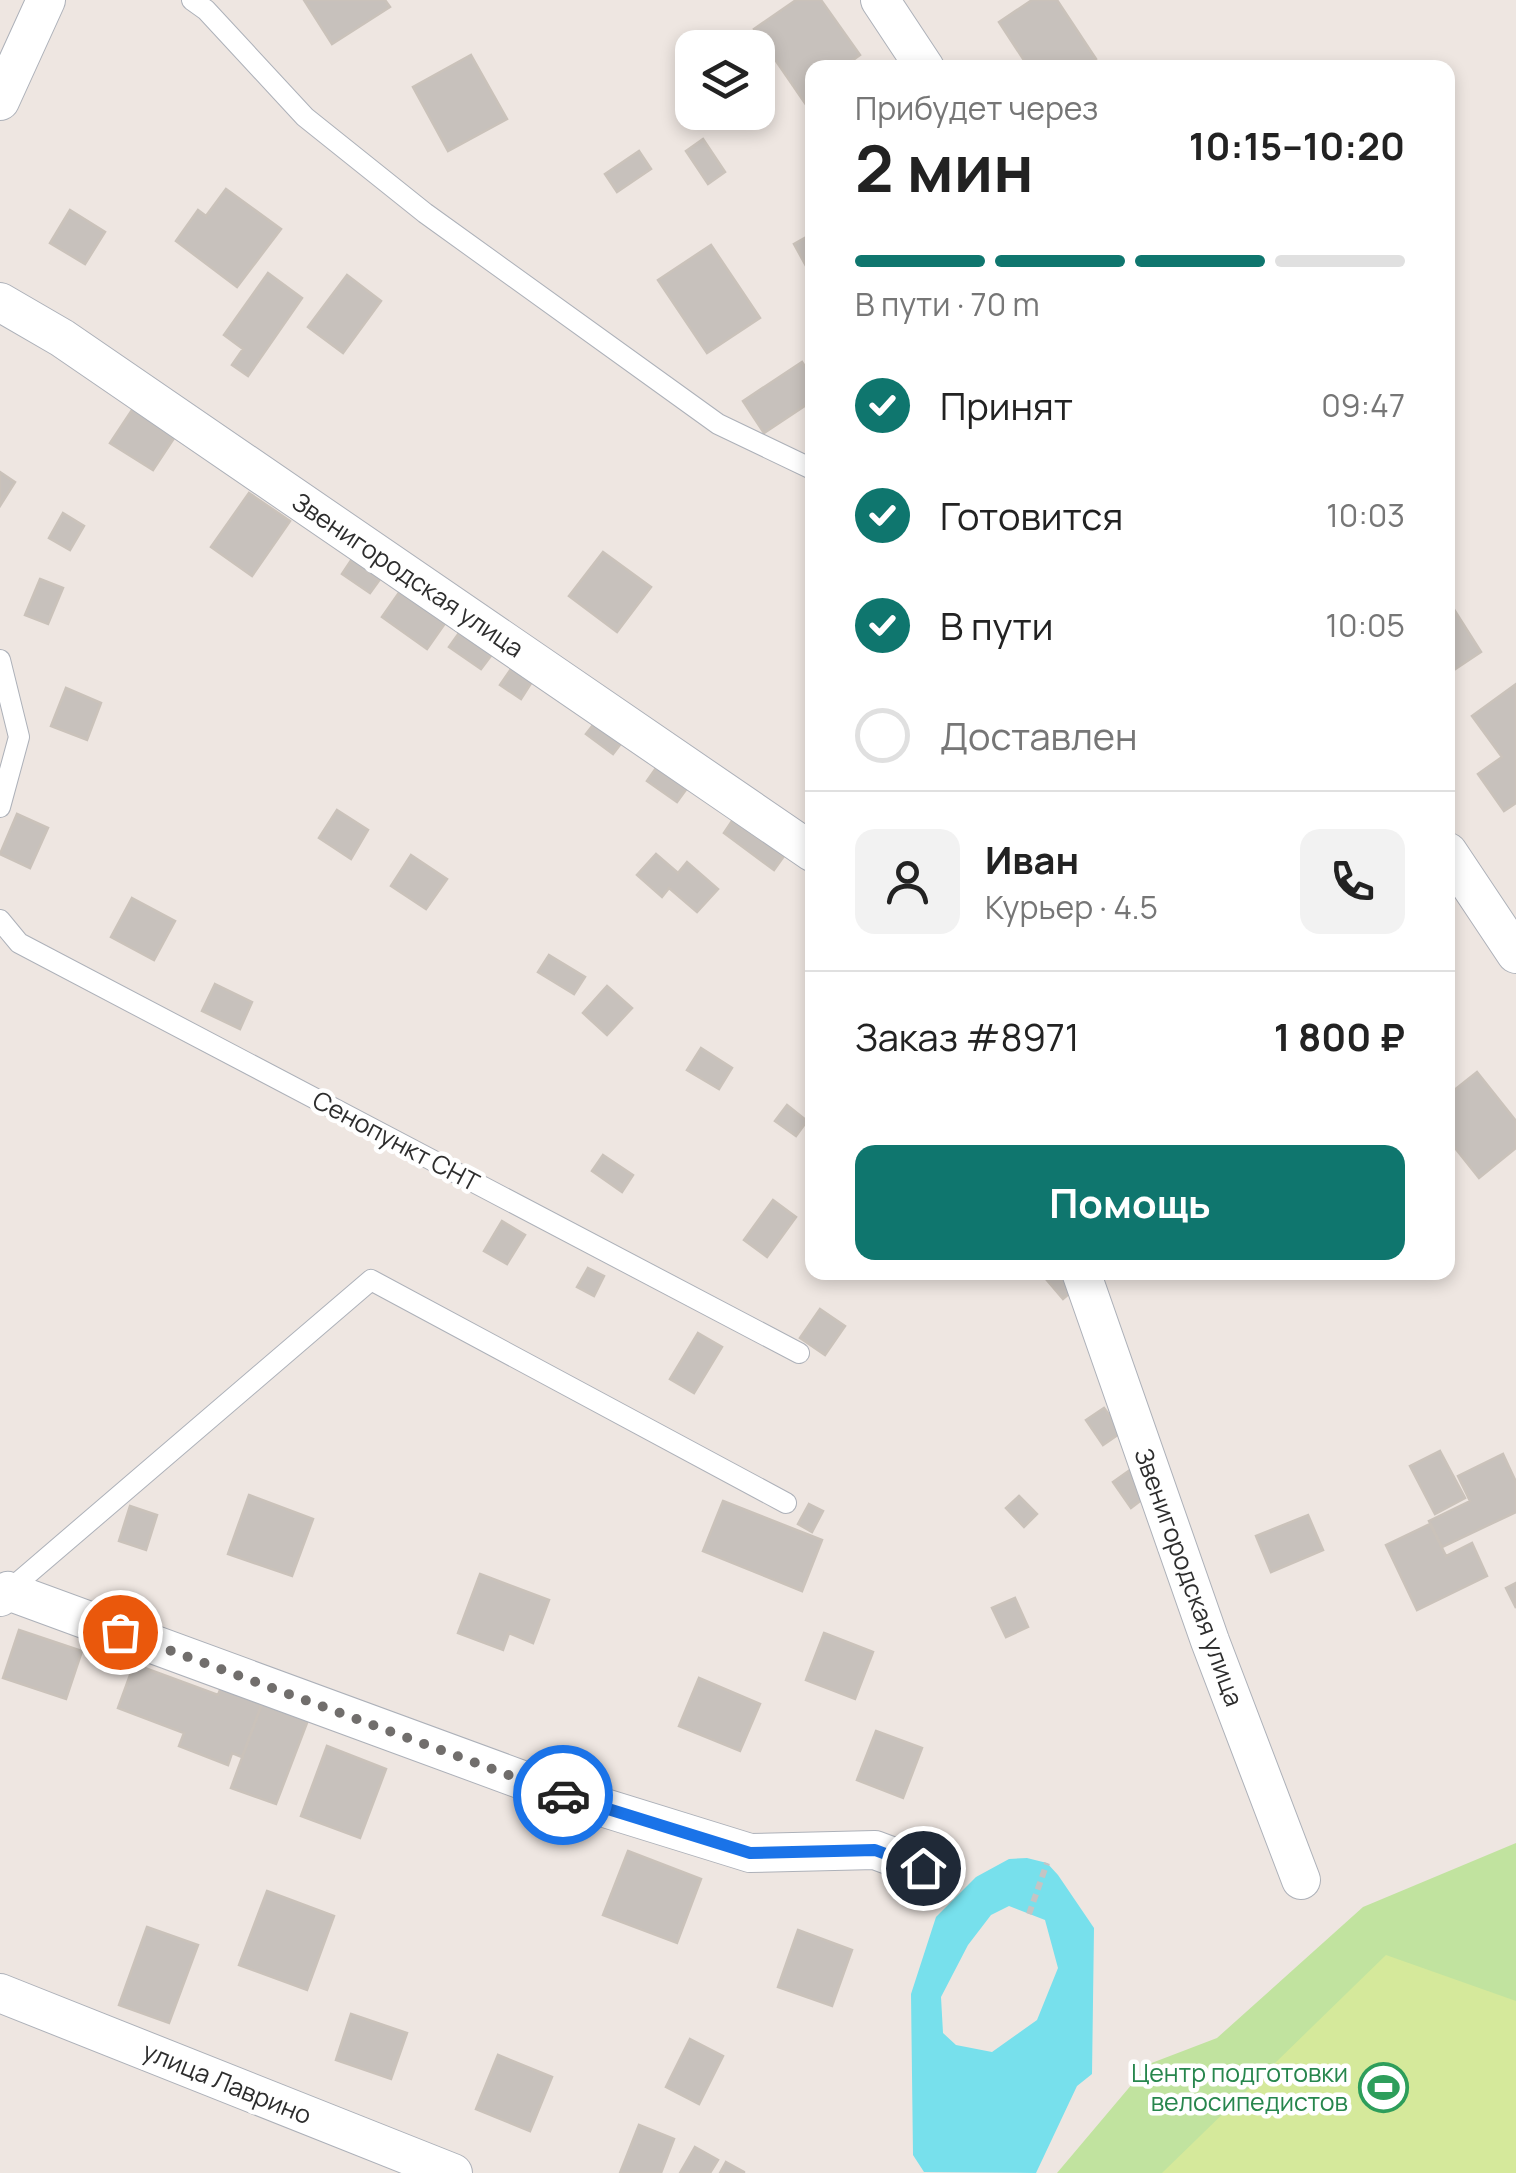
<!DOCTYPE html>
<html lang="ru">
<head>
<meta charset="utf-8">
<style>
	body { margin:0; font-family:Manrope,sans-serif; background:#f2f2f2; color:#222; height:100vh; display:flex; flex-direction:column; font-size:38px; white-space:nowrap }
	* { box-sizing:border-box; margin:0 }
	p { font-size:32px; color:#767676 }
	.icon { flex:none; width:55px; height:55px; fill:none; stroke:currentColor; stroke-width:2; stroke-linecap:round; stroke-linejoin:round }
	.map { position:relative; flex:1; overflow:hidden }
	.side { position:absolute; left:805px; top:60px; width:650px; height:1220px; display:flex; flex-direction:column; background:#fff; border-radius:20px; box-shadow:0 5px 15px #0003 }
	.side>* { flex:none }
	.fabs { position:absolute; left:675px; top:30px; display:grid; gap:20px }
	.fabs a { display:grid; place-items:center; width:100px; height:100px; border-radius:20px; background:#fff; box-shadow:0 5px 15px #0003; font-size:50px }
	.pin { position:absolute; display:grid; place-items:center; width:85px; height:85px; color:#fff; margin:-42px; border:5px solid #fff; border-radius:50%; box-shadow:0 2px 10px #0007 }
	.courier { position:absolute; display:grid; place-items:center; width:100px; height:100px; margin:-50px; border:8px solid #1a73e8; border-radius:50%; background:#fff; color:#222; box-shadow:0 2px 12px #0007 }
	.head em { font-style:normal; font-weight:700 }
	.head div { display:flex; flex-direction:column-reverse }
	.head { display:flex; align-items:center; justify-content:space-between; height:170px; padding:0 50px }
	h1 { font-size:65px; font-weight:700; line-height:75px }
	.bar { display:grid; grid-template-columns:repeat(4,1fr); gap:15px 10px; align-content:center; height:120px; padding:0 50px }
	.bar i { height:12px; border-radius:8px; background:#e0e0e0 }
	.bar .active { background:#0f766e }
	.bar p { grid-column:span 4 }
	.line { display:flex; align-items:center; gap:25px; padding:0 50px; border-top:2px solid #e0e0e0 }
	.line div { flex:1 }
	.round { display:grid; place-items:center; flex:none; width:105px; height:105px; border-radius:20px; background:#f2f2f2 }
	ol { padding:0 50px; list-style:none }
	li { display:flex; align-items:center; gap:30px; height:110px }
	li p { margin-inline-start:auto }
	li .icon { padding:10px; border-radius:50%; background:#0f766e; color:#fff; stroke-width:4 }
	li:last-child { color:#767676 }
	li i { width:55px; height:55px; border:5px solid #e0e0e0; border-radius:50% }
	.primary-button { display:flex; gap:20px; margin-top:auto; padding:20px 50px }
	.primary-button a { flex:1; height:115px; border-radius:20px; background:#0f766e; color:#fff; font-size:40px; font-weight:700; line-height:115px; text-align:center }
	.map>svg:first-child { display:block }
</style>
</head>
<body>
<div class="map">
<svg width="1516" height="2173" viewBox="0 0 1516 2173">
	<rect width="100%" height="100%" fill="#eee6e1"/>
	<!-- green -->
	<path fill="#c1e39f" d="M 1516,1843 L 1516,2035 L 1255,2173 L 1057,2173 L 1149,2064 L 1217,2038 L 1363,1907 Z"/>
	<!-- pitch -->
	<path fill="#d5e99b" d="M 1386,1955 L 1516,2001 L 1516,2173 L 1162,2173 Z"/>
	<!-- water -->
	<path fill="#77e0ec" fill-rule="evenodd" d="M 1027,1858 L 1047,1863 L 1058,1875 L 1094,1928 L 1092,2074 L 1077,2086 L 1036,2173 L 924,2172 L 913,2155 L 911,1994 L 936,1917 L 976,1877 L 1009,1859 ZM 1009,1906 L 1045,1920 L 1058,1968 L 1037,2020 L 992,2052 L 956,2045 L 943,2033 L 941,1997 L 968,1945 L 991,1915 Z"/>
	<!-- building -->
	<path fill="#c7c1bc" stroke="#cac2ba" stroke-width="2.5" d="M 304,0 L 385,0 L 390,7 L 332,44 Z
		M 796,0 L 821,0 L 860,55 L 842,68 L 812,68 L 812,103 L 807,106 L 754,29 Z
		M 1032,0 L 1057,0 L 1096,59 L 1083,68 L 1029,68 L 999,22 Z
		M 471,55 L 507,119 L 448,151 L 413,87 Z
		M 703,139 L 725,172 L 708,184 L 686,151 Z
		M 639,151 L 651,169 L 617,192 L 605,174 Z
		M 226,189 L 281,229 L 237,287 L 176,241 L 198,210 L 206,216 Z
		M 70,210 L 105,232 L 85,264 L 50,243 Z
		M 810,235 L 812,239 L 811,275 L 794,244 Z
		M 711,245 L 760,318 L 707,353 L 658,280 Z
		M 268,273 L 302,298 L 248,376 L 232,365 L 243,349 L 224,335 Z
		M 347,275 L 381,301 L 343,353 L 308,327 Z
		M 802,362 L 812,377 L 812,401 L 764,433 L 743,401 Z
		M 134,407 L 176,435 L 153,470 L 110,443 Z
		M 0,472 L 15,482 L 0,506 Z
		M 249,493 L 290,521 L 252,576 L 211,547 Z
		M 63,513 L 84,526 L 70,550 L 49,538 Z
		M 603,552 L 651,587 L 617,632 L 569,596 Z
		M 354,556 L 383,575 L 370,593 L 342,574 Z
		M 40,579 L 63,588 L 48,624 L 25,615 Z
		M 403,587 L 448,619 L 427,649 L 382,617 Z
		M 1448,600 L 1481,652 L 1448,674 Z
		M 464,626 L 496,649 L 481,669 L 449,647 Z
		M 520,656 L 540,669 L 521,699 L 500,685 Z
		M 1516,684 L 1516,803 L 1504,811 L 1478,774 L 1502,757 L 1472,716 Z
		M 66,688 L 101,703 L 87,740 L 51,726 Z
		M 600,716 L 626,737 L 613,754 L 586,734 Z
		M 663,758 L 693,780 L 677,802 L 647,781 Z
		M 337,810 L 368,830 L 351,859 L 319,838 Z
		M 738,812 L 789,849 L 774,870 L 724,833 Z
		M 17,814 L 48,828 L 30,868 L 0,854 Z
		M 656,854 L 678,873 L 687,862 L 718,889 L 697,912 L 669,888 L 662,897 L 637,875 Z
		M 411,855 L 447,879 L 426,909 L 391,886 Z
		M 132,898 L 175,921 L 154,960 L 111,937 Z
		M 549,955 L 585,977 L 574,994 L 538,972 Z
		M 215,984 L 252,1002 L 240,1029 L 202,1011 Z
		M 607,986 L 632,1008 L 607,1035 L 583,1013 Z
		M 701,1048 L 732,1068 L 719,1089 L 687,1070 Z
		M 1477,1072 L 1516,1121 L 1516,1148 L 1479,1178 L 1448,1139 L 1448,1095 Z
		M 787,1105 L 807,1121 L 796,1136 L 775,1121 Z
		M 603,1155 L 633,1175 L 622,1192 L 592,1171 Z
		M 773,1200 L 796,1217 L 767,1257 L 744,1240 Z
		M 502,1221 L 525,1235 L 507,1264 L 484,1251 Z
		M 588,1268 L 604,1276 L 594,1296 L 577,1287 Z
		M 1040,1272 L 1070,1272 L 1080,1284 L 1063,1299 Z
		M 820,1309 L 845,1326 L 825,1355 L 800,1338 Z
		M 698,1333 L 722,1347 L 694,1393 L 670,1379 Z
		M 1104,1408 L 1122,1432 L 1103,1445 L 1086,1420 Z
		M 1440,1451 L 1465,1498 L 1435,1514 L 1410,1466 Z
		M 1503,1454 L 1516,1482 L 1516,1512 L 1442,1547 L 1429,1521 L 1470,1501 L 1458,1476 Z
		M 1130,1470 L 1148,1495 L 1131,1508 L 1113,1482 Z
		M 249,1495 L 313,1519 L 292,1576 L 228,1554 Z
		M 1019,1496 L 1037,1514 L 1024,1527 L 1006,1508 Z
		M 723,1501 L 822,1540 L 802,1591 L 703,1551 Z
		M 809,1504 L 823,1511 L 812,1532 L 798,1524 Z
		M 130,1506 L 157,1515 L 146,1550 L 119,1541 Z
		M 1308,1515 L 1323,1550 L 1271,1572 L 1256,1536 Z
		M 1430,1524 L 1446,1556 L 1472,1543 L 1487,1576 L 1417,1610 L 1386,1545 Z
		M 480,1574 L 549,1600 L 533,1643 L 509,1633 L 503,1650 L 458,1633 Z
		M 1516,1583 L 1516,1608 L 1506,1588 Z
		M 1015,1598 L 1028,1627 L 1006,1637 L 992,1608 Z
		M 19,1630 L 82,1651 L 66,1699 L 3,1678 Z
		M 824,1633 L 873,1652 L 855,1699 L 806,1680 Z
		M 134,1664 L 218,1695 L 224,1680 L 265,1695 L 242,1757 L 232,1753 L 228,1765 L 179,1746 L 184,1733 L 118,1708 Z
		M 699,1678 L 760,1704 L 740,1751 L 679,1726 Z
		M 264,1698 L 310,1715 L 276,1804 L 231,1788 Z
		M 876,1731 L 922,1748 L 903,1798 L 857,1780 Z
		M 327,1746 L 386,1769 L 360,1838 L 301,1816 Z
		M 628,1851 L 701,1879 L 677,1943 L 603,1915 Z
		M 267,1891 L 334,1916 L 307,1990 L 239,1965 Z
		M 147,1927 L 198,1945 L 169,2023 L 119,2005 Z
		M 798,1930 L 852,1950 L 832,2006 L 778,1987 Z
		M 351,2014 L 407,2033 L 391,2079 L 336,2060 Z
		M 690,2039 L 723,2056 L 699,2104 L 666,2087 Z
		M 498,2055 L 552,2077 L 530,2131 L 476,2109 Z
		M 639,2125 L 674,2139 L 661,2173 L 620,2173 Z
		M 695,2147 L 718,2160 L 710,2173 L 680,2173 Z
		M 726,2162 L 744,2172 L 744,2173 L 720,2173 Z"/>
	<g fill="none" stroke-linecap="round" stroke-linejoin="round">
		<defs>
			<path id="service" d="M 192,0 L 206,10 L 305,117 L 425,213 L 718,424 L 812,469
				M 0,660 L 19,737 L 0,807
				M 0,920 L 19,943 L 799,1353
				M 8,1591 L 371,1280 L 786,1503"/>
			<path id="minor" d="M 880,0 L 925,68
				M 0,101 L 46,0
				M 0,302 L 62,338 L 812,852
				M 1448,852 L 1516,954
				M 1081,1272 L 1210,1641 L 1301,1880
				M 0,1597 L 8,1591 L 566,1796 L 750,1853 L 875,1850 L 923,1868
				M 0,1993 L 453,2173"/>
		</defs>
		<!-- service casing -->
		<use href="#service" stroke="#adb1b9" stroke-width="22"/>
		<!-- minor casing -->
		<use href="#minor" stroke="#adb1b9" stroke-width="40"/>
		<!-- path -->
		<path stroke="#c4c4c4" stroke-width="6" stroke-dasharray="8 5" stroke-linecap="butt" d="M 1029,1914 L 1047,1863"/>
		<!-- service -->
		<use href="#service" stroke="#fff" stroke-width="20"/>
		<!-- minor -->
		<use href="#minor" stroke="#fff" stroke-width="38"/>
	</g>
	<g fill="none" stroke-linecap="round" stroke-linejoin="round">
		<!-- done -->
		<path stroke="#716e6c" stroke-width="10" stroke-dasharray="0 18" d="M 120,1632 L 563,1795"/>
		<!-- route -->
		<path stroke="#1a73e8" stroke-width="12" d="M 563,1795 L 750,1853 L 875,1850 L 923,1868"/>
	</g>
	<!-- icons -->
	<defs>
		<symbol id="stadium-ring" viewBox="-11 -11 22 22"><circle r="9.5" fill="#fff" stroke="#2e9e5b" stroke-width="1.5"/><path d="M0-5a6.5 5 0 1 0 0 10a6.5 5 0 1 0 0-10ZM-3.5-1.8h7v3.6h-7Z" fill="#2e9e5b"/></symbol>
	</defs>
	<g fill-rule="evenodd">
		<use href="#stadium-ring" x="1356" y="2060" width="55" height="55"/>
	</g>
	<g text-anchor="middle" stroke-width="9" stroke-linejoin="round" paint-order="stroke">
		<!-- street labels -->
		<g font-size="25" fill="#2d2d2d" stroke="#fff">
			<text transform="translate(408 575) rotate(34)" y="9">Звенигородская улица</text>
			<text transform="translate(396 1141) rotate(28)" y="9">Сенопункт СНТ</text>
			<text transform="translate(1189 1577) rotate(70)" y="9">Звенигородская улица</text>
			<text transform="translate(227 2083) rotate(22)" y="9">улица Лаврино</text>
		</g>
		<!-- leisure labels -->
		<g font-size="25" fill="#27864d" stroke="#fff" text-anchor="end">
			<text x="1348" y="2082">Центр подготовки<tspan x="1348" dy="29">велосипедистов</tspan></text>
		</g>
	</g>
</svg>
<div class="fabs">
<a><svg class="icon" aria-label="layers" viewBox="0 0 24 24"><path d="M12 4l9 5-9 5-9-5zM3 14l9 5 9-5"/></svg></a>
</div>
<div class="pin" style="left:120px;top:1632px;background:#ea580c"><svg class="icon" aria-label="bag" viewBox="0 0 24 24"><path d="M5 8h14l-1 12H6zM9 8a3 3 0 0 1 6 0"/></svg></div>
<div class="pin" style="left:923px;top:1868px;background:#1f2937"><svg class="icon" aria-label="home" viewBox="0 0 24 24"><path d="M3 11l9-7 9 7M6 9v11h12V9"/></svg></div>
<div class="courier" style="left:563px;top:1795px"><svg class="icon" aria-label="car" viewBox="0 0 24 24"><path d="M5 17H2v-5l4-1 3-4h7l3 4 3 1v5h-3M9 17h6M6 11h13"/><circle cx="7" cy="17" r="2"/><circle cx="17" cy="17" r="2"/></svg></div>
<section class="side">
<div class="head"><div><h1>2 мин</h1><p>Прибудет через</p></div><em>10:15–10:20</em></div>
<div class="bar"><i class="active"></i><i class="active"></i><i class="active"></i><i></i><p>В пути · 70 m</p></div>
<ol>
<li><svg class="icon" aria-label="check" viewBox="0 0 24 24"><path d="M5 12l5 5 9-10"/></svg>Принят<p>09:47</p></li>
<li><svg class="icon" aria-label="check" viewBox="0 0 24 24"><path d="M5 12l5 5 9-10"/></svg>Готовится<p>10:03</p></li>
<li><svg class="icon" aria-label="check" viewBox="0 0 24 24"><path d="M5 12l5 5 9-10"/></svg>В пути<p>10:05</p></li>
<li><i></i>Доставлен</li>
</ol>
<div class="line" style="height:180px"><a class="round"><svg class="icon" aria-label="person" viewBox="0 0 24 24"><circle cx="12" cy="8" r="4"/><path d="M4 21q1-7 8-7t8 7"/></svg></a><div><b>Иван</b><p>Курьер · 4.5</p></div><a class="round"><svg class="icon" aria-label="phone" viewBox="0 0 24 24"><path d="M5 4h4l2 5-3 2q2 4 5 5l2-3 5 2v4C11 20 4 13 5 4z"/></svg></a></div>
<div class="line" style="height:130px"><div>Заказ #8971</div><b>1 800 ₽</b></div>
<div class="primary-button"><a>Помощь</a></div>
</section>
</div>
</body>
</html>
